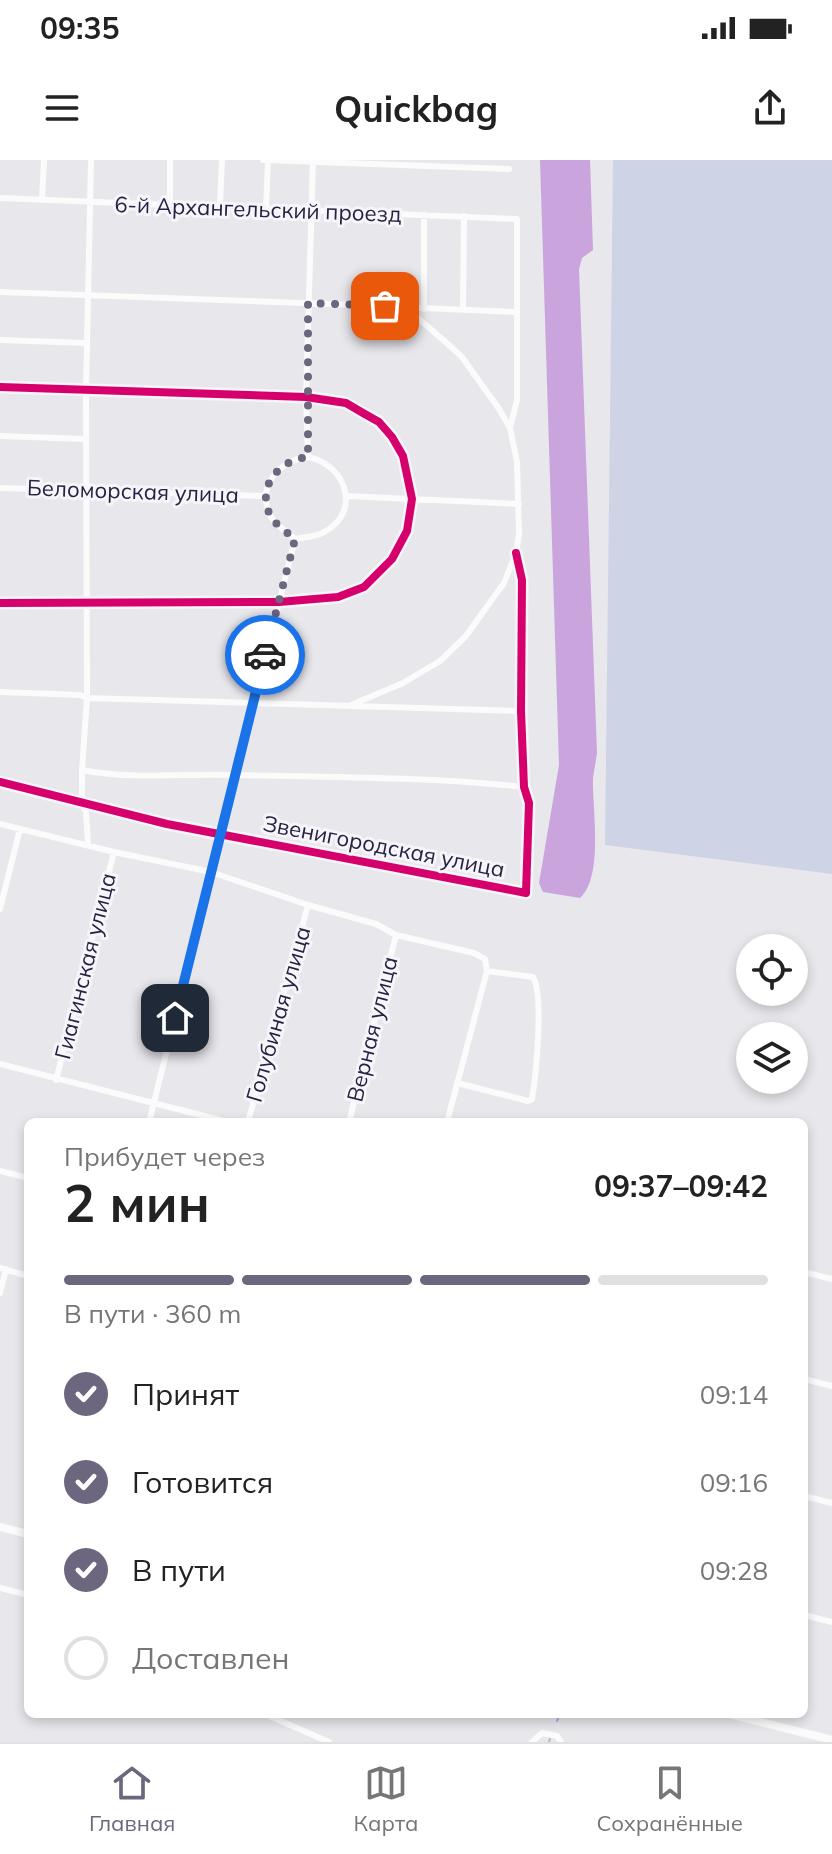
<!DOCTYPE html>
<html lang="ru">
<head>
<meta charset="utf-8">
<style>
	body { margin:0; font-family:Mulish,sans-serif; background:#f6f6f6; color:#222; height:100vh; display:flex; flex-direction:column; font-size:30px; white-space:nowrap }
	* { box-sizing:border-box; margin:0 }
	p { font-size:26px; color:#767676 }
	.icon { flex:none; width:44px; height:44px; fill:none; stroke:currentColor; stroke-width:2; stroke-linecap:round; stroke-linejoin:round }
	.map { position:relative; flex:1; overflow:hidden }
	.panel { position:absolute; left:24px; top:958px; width:784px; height:600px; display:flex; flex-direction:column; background:#fff; border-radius:12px; box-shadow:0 4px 12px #0003 }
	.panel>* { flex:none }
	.tools { position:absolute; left:736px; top:774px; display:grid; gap:16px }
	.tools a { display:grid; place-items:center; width:72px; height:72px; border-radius:50%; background:#fff; box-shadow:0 4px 12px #0003; font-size:40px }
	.pin { position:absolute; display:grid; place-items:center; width:68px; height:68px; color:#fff; margin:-34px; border-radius:16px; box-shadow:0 4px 12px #0006 }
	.courier { position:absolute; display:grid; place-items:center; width:80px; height:80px; margin:-40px; border:6px solid #1a73e8; border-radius:50%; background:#fff; color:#222; box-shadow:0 2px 10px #0007 }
	.summary em { font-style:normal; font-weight:700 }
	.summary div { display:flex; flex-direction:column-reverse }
	.summary { display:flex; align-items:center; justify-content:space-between; height:136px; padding:0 40px }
	h1 { font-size:52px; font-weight:700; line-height:60px }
	.bar { display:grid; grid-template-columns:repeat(4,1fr); gap:12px 8px; align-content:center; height:96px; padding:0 40px }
	.bar i { height:10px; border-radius:6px; background:#e0e0e0 }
	.bar .selected { background:#6c667e }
	.bar p { grid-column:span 4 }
	ol { padding:0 40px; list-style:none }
	li { display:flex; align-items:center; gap:24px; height:88px }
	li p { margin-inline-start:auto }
	li .icon { padding:8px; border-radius:50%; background:#6c667e; color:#fff; stroke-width:4 }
	li:last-child { color:#767676 }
	li i { width:44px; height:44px; border:4px solid #e0e0e0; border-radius:50% }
	.status { display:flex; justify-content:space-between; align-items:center; height:56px; padding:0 40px; background:#fff; direction:ltr }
	.status svg { height:22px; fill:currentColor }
	header { display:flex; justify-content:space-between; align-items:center; height:104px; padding:0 40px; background:#fff; font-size:36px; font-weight:700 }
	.dock { display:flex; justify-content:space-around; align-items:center; height:112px; border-top:2px solid #e0e0e0; background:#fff; font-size:22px; color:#767676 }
	.dock a { display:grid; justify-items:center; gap:4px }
	.dock .selected { color:#6c667e }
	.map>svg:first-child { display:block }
</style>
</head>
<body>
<div class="status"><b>09:35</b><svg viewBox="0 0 49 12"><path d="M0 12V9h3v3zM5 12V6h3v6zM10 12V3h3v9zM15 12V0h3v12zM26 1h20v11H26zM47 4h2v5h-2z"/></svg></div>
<header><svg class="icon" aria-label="menu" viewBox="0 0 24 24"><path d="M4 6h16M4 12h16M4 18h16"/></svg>Quickbag<svg class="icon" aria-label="share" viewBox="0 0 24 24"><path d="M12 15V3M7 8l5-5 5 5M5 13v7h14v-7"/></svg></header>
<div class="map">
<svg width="832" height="1582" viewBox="0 0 832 1582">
	<rect width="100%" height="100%" fill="#e7e7ec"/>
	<!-- green -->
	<path fill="#cfd3e6" d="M 613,0 L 832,0 L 832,714 L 605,685 Z"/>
	<!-- water -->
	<path fill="#caa4dd" d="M 540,0 L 590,0 L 593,90 L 582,98 L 579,109 L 597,593 C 596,601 594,610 593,618 C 592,648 604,716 580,738 L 543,732 L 539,723 L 559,605 Z"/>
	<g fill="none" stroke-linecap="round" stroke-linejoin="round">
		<!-- stream -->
		<path stroke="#caa4dd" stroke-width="2" d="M 557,1561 L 560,1554
			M 549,1582 L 550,1579"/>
		<!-- minor -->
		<path stroke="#fbfbfc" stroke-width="6" d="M 263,0 L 509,9
			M 0,38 L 517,59 L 517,240 L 510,268
			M 42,40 L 44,0
			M 170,44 L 170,0
			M 220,45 L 222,0
			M 266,48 L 268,0
			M 0,132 L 388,146
			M 399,147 L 516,152
			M 424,149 L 424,55
			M 463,149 L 464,56
			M 0,180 L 87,183
			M 0,227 L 306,237 L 346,243 L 363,253 L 379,262 L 392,277 L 403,296 L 412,339 L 407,371 L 392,399 L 364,427 L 338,437 L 279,442 L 0,443
			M 0,276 L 86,279
			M 308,297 L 306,237 L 313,0
			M 308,297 C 345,304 362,350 326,371 C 317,377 306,377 295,379 C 287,372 277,366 271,357 C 255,327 279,300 308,297 Z
			M 0,328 L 266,336
			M 346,336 L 519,344
			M 0,532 L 80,535 L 87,538 L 521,551
			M 351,545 L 403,523 L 440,501 L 465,477 L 504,423 L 516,393 L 519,374 L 517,302 L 510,268 L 499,249 L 462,197 L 449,185 L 413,154 L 385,146
			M 82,610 C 132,620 185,613 236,615 C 331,617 429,617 524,627
			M 0,622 L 167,664 L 526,733 L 529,643 L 524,627 L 521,551 L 522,420 L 516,393
			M 0,664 L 114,692 L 211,712 L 308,745 L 376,764 L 396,775 L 474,793 L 485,799 L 487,811 L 533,817 C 544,834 536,916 532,939 L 528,941 L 457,923
			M 88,685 L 86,651 L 82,645 L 82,610 L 87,538 L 86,230 L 91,0
			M 0,749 L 20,669
			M 0,904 L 228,962
			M 56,920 L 114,692
			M 149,962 L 295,379
			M 248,962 L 308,745
			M 349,962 L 396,775
			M 447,962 L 487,811
			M 0,1011 L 28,1018
			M 0,1108 L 28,1116
			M 804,1112 L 832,1119
			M 0,1133 L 6,1109
			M 804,1219 L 832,1226
			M 804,1336 L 832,1343
			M 0,1428 L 28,1435
			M 804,1455 L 832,1462
			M 265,1554 L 329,1582
			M 532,1582 L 542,1573 L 557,1576 L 561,1582"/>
		<!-- tertiary -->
		<path stroke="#fbfbfc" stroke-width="8" d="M 0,1367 L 28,1374
			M 729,1554 L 832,1580"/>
		<defs>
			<path id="cycleway" d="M 0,227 L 306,237 L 346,243 L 363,253 L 379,262 L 392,277 L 403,296 L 412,339 L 407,371 L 392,399 L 364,427 L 338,437 L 279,442 L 0,443
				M 0,622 L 167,664 L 526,733 L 529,643 L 524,627 L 521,551 L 522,420 L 516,393"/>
		</defs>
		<!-- cycleway casing -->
		<use href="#cycleway" stroke="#f5f5fa" stroke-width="13"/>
		<!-- cycleway -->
		<use href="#cycleway" stroke="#d6006c" stroke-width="8"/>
	</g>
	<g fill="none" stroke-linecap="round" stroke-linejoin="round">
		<!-- done -->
		<path stroke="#6c667e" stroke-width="8" stroke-dasharray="0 14.4" d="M 265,495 L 295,379 C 287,372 277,366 271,357 C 255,327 279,300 308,297 L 308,143 L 385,146"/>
		<!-- route -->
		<path stroke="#1a73e8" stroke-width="10" d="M 175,858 L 265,495"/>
	</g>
	<g text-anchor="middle" stroke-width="6" stroke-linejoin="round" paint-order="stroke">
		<!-- street labels -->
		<g font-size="22" fill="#2a2142" stroke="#f5f5fa">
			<text transform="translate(258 49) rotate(2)" y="8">6-й Архангельский проезд</text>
			<text transform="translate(133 331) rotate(2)" y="8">Беломорская улица</text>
			<text transform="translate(384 686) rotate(11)" y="8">Звенигородская улица</text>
			<text transform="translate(85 806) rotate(-76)" y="8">Гиагинская улица</text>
			<text transform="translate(278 854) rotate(-74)" y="8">Голубиная улица</text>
			<text transform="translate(372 869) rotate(-76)" y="8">Верная улица</text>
		</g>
	</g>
</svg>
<div class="tools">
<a><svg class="icon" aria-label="locate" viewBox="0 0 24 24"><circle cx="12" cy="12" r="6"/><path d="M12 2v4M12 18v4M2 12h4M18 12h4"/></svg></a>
<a><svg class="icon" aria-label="layers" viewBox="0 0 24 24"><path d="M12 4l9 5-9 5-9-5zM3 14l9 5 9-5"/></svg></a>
</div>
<div class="pin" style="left:385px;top:146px;background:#ea580c"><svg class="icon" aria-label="bag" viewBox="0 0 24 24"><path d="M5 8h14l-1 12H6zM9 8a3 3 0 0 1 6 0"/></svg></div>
<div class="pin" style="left:175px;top:858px;background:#1f2937"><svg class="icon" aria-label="home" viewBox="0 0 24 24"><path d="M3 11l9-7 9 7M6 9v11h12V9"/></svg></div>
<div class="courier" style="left:265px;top:495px"><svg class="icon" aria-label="car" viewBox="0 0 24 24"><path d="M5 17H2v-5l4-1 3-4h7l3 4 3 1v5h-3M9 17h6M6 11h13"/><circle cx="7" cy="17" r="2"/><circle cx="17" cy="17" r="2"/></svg></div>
<section class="panel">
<div class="summary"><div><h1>2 мин</h1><p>Прибудет через</p></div><em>09:37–09:42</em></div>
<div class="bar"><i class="selected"></i><i class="selected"></i><i class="selected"></i><i></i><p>В пути · 360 m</p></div>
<ol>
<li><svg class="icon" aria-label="check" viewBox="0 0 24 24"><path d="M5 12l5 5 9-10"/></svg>Принят<p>09:14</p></li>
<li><svg class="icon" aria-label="check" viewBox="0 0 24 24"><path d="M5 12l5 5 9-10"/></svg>Готовится<p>09:16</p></li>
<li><svg class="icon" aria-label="check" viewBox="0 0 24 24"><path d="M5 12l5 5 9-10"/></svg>В пути<p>09:28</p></li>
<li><i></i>Доставлен</li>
</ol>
</section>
</div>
<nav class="dock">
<a class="selected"><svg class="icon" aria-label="home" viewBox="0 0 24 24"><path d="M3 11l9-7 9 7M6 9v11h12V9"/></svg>Главная</a>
<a><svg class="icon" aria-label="map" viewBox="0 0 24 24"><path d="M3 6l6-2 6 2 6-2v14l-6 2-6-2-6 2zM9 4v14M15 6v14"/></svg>Карта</a>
<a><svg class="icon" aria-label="saved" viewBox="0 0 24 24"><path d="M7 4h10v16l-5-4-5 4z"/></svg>Сохранённые</a>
</nav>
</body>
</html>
